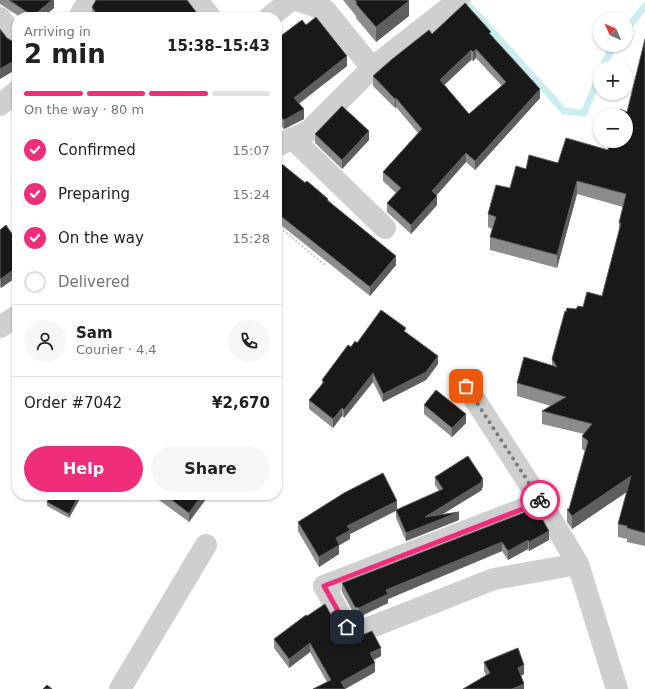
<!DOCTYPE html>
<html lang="en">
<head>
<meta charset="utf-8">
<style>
	body { margin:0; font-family:"DejaVu Sans",sans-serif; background:#f6f6f6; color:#202124; height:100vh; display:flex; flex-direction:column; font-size:15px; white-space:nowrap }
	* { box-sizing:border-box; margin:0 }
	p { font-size:13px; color:#757577 }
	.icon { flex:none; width:22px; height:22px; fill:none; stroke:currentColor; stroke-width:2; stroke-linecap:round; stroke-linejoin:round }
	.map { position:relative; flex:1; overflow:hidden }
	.panel { position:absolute; left:12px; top:12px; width:270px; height:488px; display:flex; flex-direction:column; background:#fff; border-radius:16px; box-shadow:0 1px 3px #0004 }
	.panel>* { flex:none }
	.needle { width:26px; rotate:315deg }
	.buttons { position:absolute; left:593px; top:12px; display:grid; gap:8px }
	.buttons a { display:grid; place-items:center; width:40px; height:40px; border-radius:50%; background:#fff; box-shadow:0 1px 3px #0004; font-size:20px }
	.pin { position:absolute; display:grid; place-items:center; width:34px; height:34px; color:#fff; margin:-17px; border-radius:8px; box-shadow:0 2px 6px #0006 }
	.courier { position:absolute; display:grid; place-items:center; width:40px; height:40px; margin:-20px; border:3px solid #ef2d7a; border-radius:50%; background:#fff; color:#222; box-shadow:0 1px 5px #0007 }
	.summary em { font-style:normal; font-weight:700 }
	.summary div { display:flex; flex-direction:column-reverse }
	.summary { display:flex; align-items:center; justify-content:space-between; height:68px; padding:0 12px }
	h1 { font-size:26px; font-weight:700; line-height:30px }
	.bar { display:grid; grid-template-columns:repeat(4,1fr); gap:6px 4px; align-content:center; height:48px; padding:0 12px }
	.bar i { height:5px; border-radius:3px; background:#e0e0e0 }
	.bar .active { background:#ef2d7a }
	.bar p { grid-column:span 4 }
	.line { display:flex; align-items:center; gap:10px; padding:0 12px; border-top:1px solid #e0e0e0 }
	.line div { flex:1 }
	.round { display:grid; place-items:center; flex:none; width:42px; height:42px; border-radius:21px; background:#f6f6f6 }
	ol { padding:0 12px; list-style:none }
	li { display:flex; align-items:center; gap:12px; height:44px }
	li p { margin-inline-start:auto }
	li .icon { padding:4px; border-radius:50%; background:#ef2d7a; color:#fff; stroke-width:4 }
	li:last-child { color:#757577 }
	li i { width:22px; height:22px; border:2px solid #e0e0e0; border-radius:50% }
	.primary-button { display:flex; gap:8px; margin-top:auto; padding:8px 12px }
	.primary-button a { flex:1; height:46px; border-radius:24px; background:#ef2d7a; color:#fff; font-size:16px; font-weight:700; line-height:46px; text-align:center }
	.primary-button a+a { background:#f6f6f6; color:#202124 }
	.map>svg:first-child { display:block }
</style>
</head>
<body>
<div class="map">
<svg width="645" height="689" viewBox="0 0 645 689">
	<rect width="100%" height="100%" fill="#fff"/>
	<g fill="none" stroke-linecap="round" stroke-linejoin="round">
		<!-- stream -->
		<path stroke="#cbedef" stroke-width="7" d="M 464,0 L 564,111 L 584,113 L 600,75
			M 626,30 L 645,6
			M 603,67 L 611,49 L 614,45"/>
		<!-- path -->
		<path stroke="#cfcfcf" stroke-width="2.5" stroke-dasharray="2 2" stroke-linecap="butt" d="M 277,225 L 326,266"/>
		<!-- minor -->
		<path stroke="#cfcfcf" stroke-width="22" d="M 197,0 L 210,17
			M 297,0 L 325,10 L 372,68
			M 79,17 L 89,0
			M 270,17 L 290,0
			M 0,18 L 17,40
			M 0,105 L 17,91
			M 292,138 L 385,228
			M 277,146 L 309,131 L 372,68 L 459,0
			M 0,327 L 17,316
			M 466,386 L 541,502 L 578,564 L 494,579 L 361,631 L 347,627 L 324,586 L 541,502
			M 578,564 L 617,689
			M 120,689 L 206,545"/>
	</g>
	<!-- wall -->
	<path fill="#8c8c8c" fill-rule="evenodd" d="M 0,0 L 54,0 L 54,8 L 43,17 L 20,17 L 0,4 Z
		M 343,0 L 408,0 L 409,16 L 376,42 L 356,18 L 356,16 Z
		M 92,7 L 200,17 L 92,17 Z
		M 306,25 L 347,66 L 299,104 L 304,119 L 284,129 L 277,121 L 277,28 L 282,35 Z
		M 432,34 L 491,35 L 540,98 L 475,170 L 466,162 L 437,195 L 437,205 L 411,234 L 387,212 L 387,203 L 396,193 L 383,181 L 383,172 L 418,133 L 396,107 L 395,108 L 373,86 L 373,76 ZM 476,58 L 502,86 L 469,114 L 444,85 L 471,60 L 473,61 Z
		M 645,39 L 645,546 L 627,542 L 627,539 L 618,537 L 618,524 L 627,492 L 572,529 L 567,522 L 567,509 L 569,509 L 585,451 L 582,449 L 582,436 L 584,434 L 542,424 L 542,411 L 551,406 L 517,396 L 517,383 L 552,366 L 552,359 L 566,312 L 583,307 L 602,296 L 619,232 L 619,223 L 623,207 L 577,194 L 557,268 L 490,250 L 490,237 L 492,229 L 488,227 L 488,214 L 526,169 L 558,163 L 608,150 L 627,112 Z
		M 315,134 L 369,140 L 342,169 L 315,143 Z
		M 277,160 L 328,200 L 396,265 L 370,296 L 277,222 Z
		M 6,225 L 1,288 L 0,287 L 0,230 Z
		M 406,332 L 438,364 L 426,380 L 383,402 L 373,382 L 344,418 L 342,416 L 333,428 L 309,409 L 309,400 L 322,384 L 322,380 L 351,347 L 357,343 Z
		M 424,405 L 466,423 L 452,437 L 424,414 Z
		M 435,477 L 483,487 L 482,488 L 482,490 L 441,515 L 459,520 L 406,541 L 396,518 L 396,511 L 350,534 L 350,539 L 339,545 L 339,554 L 319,567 L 298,531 L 298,522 L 397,510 L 439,491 L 435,485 Z
		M 82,495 L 69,518 L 47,506 L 47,502 Z
		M 155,495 L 209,495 L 189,522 L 155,497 Z
		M 536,508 L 549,540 L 529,551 L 528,549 L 508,560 L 502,551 L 388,599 L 388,603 L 359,617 L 355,616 L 342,592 L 342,583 Z
		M 307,616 L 336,624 L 381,656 L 373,660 L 375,672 L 345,689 L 327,682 L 310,652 L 289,668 L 274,648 L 274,639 Z
		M 484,662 L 524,674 L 521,676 L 524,689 L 486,675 L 484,671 Z"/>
	<!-- shaded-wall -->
	<path fill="#5e5e5e" d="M 52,0 L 54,0 L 54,8 L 43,17 L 33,17 L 33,16 Z
		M 409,1 L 409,16 L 376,42 L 376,27 Z
		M 476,49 L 476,58 L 473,61 L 473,52 Z
		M 471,50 L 471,60 L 440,89 L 440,80 Z
		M 347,56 L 347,66 L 294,107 L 294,98 Z
		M 17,59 L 17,69 L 0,79 L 0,69 Z
		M 540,89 L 540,98 L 475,170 L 475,161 Z
		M 396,98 L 396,107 L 395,108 L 395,99 Z
		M 304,109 L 304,119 L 284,129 L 284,120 Z
		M 369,131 L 369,140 L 342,169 L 342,160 Z
		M 466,153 L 466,162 L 432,200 L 432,191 Z
		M 577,181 L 577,194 L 557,268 L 557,255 Z
		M 437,196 L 437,205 L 411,234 L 411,225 Z
		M 396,256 L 396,265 L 370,296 L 370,287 Z
		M 17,267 L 17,277 L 1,288 L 1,279 Z
		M 438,356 L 438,364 L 426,380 L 383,402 L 383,394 Z
		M 373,373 L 373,382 L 344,418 L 344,410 Z
		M 342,408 L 342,416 L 333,428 L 333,419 Z
		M 466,414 L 466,423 L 452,437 L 452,428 Z
		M 631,476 L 631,489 L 572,529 L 572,516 Z
		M 483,479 L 483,487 L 482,488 L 482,490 L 425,525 L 425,517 Z
		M 79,495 L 82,495 L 69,518 L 69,514 Z
		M 202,495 L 209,495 L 189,522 L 189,513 Z
		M 397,501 L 397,510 L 350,534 L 350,539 L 338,546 L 339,545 L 339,554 L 319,567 L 319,557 L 336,538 L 347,526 Z
		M 459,512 L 459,520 L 406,541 L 406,533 Z
		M 549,531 L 549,540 L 529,551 L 529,542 Z
		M 528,540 L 528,549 L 508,560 L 508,551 Z
		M 502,542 L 502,551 L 388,599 L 388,603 L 359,617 L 359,608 L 386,590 Z
		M 310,643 L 310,652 L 289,668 L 289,659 Z
		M 381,648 L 381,656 L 370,662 L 370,653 Z
		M 375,663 L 375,672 L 345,689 L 341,682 Z
		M 524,665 L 524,674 L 518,677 L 518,668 Z
		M 524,684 L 524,689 L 512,689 Z"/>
	<!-- building -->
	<path fill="#191919" stroke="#5e5e5e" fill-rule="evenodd" d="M 9,0 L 52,0 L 33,16 Z
		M 96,0 L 187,0 L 200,17 L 99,17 L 92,7 Z
		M 355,0 L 408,0 L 409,1 L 376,27 L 356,4 L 357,3 Z
		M 465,3 L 491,32 L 489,33 L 540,89 L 475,161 L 466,153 L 432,191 L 437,196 L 411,225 L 387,203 L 401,188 L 383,172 L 422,129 L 396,98 L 395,99 L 373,76 L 391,60 L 429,30 L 432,34 ZM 476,49 L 506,82 L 469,114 L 440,80 L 471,50 L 473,52 Z
		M 316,17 L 347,56 L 294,98 L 304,109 L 284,120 L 277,112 L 277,28 L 282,35 L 302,20 L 306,25 Z
		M 0,29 L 7,38 L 12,41 L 16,42 L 17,44 L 17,59 L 0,69 Z
		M 645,39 L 645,533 L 627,528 L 627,526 L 618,524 L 631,476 L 572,516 L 567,509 L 569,509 L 588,441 L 582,436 L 592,424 L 542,411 L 566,397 L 517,383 L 524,357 L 557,367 L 552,359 L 565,311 L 566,312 L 567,308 L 576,309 L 578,306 L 583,307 L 587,292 L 602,296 L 621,223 L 619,223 L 626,194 L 577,181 L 557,255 L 490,237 L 496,217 L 488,214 L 496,185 L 510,188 L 516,166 L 526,169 L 529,155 L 558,163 L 566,138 L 608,150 L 611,141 L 626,141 L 626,115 L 618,115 L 620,109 L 627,112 Z
		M 342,106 L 369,131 L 342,160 L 315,134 Z
		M 277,160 L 305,183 L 307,181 L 328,199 L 327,200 L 396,256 L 370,287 L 277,213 Z
		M 6,225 L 17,241 L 17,267 L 1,279 L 0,278 L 0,230 Z
		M 381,310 L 406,328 L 404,331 L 438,356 L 426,372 L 383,394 L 373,373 L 344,410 L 342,408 L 333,419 L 309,400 L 324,382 L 322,380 L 348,345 L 351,347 L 355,341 L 357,343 Z
		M 436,390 L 466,414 L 452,428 L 424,405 Z
		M 468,456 L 483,479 L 481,480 L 482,482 L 425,517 L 459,512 L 406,533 L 396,510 L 443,489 L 435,477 Z
		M 383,473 L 397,501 L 347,526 L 350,530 L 336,538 L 339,545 L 319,557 L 298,522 L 344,493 Z
		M 51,495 L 79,495 L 69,514 L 47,502 Z
		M 165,495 L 202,495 L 189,513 Z
		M 536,508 L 549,531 L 529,542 L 528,540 L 508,551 L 502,542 L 386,590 L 388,594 L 359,608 L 355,607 L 342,583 Z
		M 325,604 L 336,624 L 343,630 L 358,634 L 365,634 L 372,631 L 381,648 L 370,653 L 375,663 L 341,682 L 345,689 L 313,689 L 331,680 L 310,643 L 289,659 L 274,639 L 306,615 L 307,616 Z
		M 518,648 L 524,665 L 518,668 L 524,684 L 512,689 L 463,689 L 490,673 L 484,662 Z
		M 47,685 L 52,689 L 43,689 Z"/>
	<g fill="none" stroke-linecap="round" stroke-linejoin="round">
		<!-- done -->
		<path stroke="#7a7a7a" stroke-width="4" stroke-dasharray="0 7.2" d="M 466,386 L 540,500"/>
		<!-- route -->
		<path stroke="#ef2d7a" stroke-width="5" d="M 347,627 L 324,586 L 541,502 L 540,500"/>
	</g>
</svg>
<div class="buttons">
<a><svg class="needle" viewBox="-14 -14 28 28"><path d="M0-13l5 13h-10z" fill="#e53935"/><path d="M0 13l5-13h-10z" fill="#757577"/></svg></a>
<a>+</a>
<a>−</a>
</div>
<div class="pin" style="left:466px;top:386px;background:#ea580c"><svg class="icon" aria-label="bag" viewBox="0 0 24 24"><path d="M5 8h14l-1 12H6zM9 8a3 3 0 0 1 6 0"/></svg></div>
<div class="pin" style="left:347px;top:627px;background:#1f2937"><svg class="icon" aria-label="home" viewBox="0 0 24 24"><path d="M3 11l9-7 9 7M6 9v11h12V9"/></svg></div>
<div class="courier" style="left:540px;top:500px"><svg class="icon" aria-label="bike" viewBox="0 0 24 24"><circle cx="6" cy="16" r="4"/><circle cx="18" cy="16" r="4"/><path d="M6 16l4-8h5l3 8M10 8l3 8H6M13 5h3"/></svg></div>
<section class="panel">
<div class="summary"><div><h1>2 min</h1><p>Arriving in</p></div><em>15:38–15:43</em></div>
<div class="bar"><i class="active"></i><i class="active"></i><i class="active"></i><i></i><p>On the way · 80 m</p></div>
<ol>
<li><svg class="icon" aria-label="check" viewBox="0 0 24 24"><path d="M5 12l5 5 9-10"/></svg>Confirmed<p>15:07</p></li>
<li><svg class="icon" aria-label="check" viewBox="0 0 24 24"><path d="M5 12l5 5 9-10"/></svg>Preparing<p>15:24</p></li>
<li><svg class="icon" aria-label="check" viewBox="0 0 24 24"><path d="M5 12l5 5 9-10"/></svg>On the way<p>15:28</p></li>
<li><i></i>Delivered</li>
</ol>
<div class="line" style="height:72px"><a class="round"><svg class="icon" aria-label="person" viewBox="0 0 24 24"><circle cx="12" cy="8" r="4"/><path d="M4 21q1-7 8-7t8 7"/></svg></a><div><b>Sam</b><p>Courier · 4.4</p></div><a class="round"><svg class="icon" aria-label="phone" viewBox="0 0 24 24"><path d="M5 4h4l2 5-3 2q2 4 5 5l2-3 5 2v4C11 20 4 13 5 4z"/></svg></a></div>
<div class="line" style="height:52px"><div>Order #7042</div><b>¥2,670</b></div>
<div class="primary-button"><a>Help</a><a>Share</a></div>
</section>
</div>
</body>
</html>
